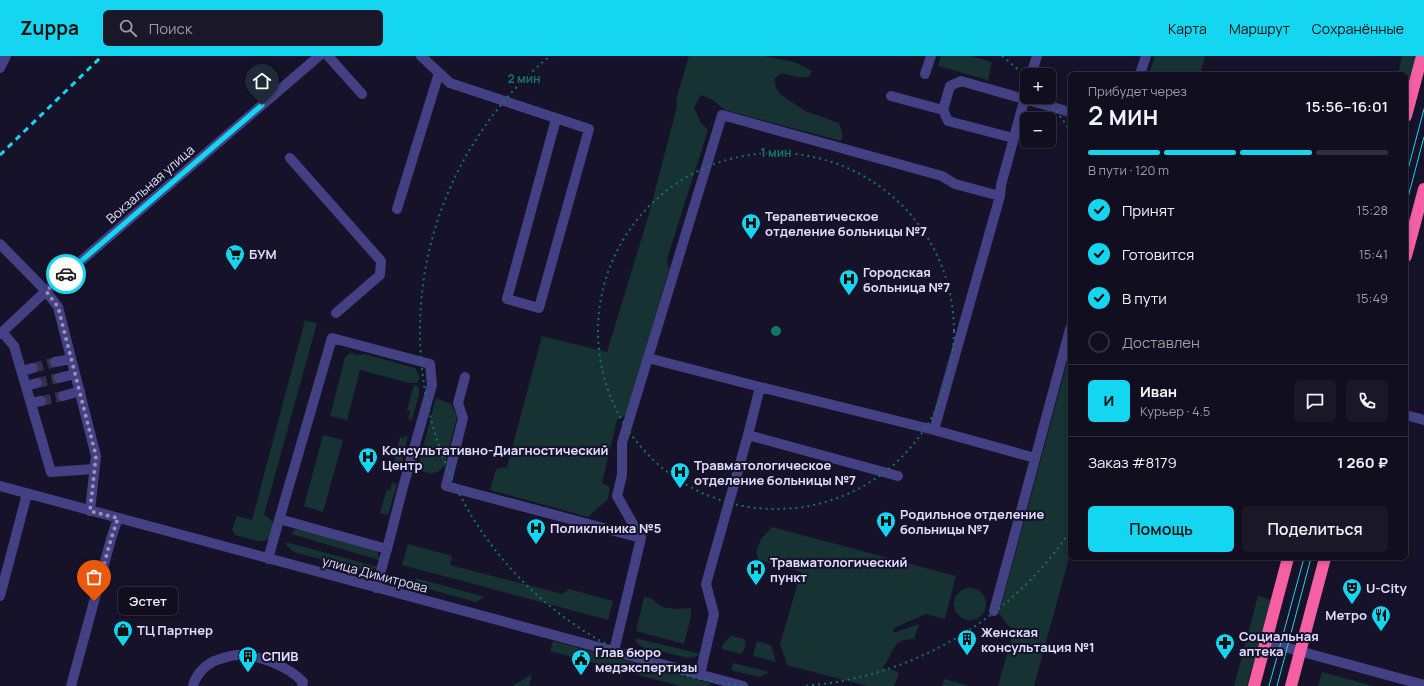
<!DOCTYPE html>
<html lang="ru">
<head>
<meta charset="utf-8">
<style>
	body { margin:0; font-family:Manrope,sans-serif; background:#191728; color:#f1f3f6; height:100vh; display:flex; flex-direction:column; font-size:15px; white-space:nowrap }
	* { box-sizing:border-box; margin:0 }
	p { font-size:13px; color:#9c9ca4 }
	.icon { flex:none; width:22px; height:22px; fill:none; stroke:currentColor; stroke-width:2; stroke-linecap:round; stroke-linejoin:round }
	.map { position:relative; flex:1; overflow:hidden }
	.sheet { position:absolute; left:1068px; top:16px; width:340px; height:488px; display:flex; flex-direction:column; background:#100e1f; border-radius:6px; box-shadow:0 2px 6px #0003,0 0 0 1px #302e3d }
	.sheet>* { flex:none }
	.fabs { position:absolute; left:1020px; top:12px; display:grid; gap:8px }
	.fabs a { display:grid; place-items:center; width:36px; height:36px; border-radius:6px; background:#100e1f; box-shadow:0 2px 6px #0003,0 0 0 1px #302e3d; font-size:20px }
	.pin { position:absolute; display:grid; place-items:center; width:34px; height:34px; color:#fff; margin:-41px -17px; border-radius:50% 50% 50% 0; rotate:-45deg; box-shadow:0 0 4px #0007 }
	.pin .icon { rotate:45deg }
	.courier { position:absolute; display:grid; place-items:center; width:40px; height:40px; margin:-20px; border:3px solid #15d6f0; border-radius:50%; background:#fff; color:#222; box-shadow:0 1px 5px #0007 }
	.bubble { position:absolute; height:28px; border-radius:6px; background:#100e1f; box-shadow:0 2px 6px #0003,0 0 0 1px #302e3d; font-size:13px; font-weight:600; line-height:28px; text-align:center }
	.overview em { font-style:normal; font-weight:600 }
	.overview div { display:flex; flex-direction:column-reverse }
	.overview { display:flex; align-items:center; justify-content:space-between; height:68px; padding:0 20px }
	h1 { font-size:26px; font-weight:600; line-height:30px }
	.bar { display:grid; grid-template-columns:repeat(4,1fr); gap:6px 4px; align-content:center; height:48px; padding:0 20px }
	.bar i { height:5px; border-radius:3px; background:#302e3d }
	.bar .selected { background:#15d6f0 }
	.bar p { grid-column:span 4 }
	.line { display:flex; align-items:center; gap:10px; padding:0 20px; border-top:1px solid #302e3d }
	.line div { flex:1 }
	.round { display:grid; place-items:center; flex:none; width:42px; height:42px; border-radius:6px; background:#191728 }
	ol { padding:0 20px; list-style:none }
	li { display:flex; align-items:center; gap:12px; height:44px }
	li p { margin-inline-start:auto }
	li .icon { padding:4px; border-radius:50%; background:#15d6f0; color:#111; stroke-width:4 }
	li:last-child { color:#9c9ca4 }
	li i { width:22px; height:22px; border:2px solid #302e3d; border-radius:50% }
	.primary-button { display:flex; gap:8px; margin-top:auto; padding:8px 20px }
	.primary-button a { flex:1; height:46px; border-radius:6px; background:#15d6f0; color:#111; font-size:16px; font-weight:600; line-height:46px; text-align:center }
	.primary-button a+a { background:#191728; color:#f1f3f6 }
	header { display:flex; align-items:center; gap:24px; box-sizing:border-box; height:56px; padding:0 20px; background:#15d6f0; color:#111 }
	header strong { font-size:19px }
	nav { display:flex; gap:22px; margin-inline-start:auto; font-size:14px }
	.search { width:280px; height:36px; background:#191728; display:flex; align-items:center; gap:10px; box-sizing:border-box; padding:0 14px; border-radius:6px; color:#9c9ca4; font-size:15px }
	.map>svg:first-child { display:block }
</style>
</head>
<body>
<header>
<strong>Zuppa</strong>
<div class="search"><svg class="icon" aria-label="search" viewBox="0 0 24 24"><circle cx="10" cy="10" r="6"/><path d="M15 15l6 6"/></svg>Поиск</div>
<nav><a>Карта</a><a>Маршрут</a><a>Сохранённые</a></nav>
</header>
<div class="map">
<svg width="1424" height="630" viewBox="0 0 1424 630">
	<rect width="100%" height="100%" fill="#161229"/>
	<!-- green -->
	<path fill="#163232" d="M 689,0 L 764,0 L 795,6 L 812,15 L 809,21 L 797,21 L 781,17 L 774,23 L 776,32 L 780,38 L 805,55 L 839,67 L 843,80 L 841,85 L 725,54 L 713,44 L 701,39 L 694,52 L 701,67 L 708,74 L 667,203 L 669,213 L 626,359 L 617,364 L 602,427 L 610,431 L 608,443 L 588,461 L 490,434 L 496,413 L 507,411 L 542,280 L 607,296 L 649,158 L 677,50 L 676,44 Z
		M 941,0 L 971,0 L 992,6 L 988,24 L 938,10 Z
		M 1155,0 L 1205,0 L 1200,18 L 1149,18 Z
		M 1402,0 L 1416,0 L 1406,38 L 1406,18 L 1398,18 Z
		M 305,264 L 317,267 L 264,459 L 270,463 L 273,467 L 270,482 L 264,485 L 257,485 L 235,479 L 232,473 L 237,460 L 252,464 Z
		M 1070,296 L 1070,498 L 1034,630 L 998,630 L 1014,573 L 1008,569 L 999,558 Z
		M 350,297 L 358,299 L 365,298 L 415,312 L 420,322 L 417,327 L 409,327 L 360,314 L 347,364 L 330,360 L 345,301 Z
		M 414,329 L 419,331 L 419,339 L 412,364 L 408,363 L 410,355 L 407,354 Z
		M 436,342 L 451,348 L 457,360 L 445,410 L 437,416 L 432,418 L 417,414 Z
		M 323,379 L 343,384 L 323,456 L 304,450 Z
		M 405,380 L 408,380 L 401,411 L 397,410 L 397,406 L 394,406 L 400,381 L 403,382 Z
		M 392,427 L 397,428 L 388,459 L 380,457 L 387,433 L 390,434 Z
		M 772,471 L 956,520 L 945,563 L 926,558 L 894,572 L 893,577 L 919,568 L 914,583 C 889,583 896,597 882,612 L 897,615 L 899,618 L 894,630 L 867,630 L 787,609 L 780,588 L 801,516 L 759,504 L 756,496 L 761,483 Z
		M 297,473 L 375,494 L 378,497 L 379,504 L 291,478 L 293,475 Z
		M 286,486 L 378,511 L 368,516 L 294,496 L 287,490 Z
		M 408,488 L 452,500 L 450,509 L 562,538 L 569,533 L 613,545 L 608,564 L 402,509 Z
		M 416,522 L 485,541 L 476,546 L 414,529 Z
		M954 548a16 16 0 1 1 32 0a16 16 0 1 1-32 0Z
		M 1258,540 L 1271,544 L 1247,630 L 1234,630 Z
		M 644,541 C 654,542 654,546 661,550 C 671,554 681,553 691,552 L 691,561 L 684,588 L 636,575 Z
		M 731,580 L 744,583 C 747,588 745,593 741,598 L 722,593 L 723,588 Z
		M 635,582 L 701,598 L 695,601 L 688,602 L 642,591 L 637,587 Z
		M 553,585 L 710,627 L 709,630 L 679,630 L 550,595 Z
		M 757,585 L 771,589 L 776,606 L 753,600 Z
		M 733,607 L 769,616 L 759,621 L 731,614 Z
		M 1322,616 L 1374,630 L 1318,630 Z
		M 532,618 L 529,630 L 512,630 Z
		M 944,623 L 969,630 L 942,630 Z"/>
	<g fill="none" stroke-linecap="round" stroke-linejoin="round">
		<!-- minor-tunnel -->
		<path stroke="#343049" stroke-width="10" stroke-dasharray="10 5" stroke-linecap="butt" d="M 33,312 L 55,306
			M 37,327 L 59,322
			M 41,345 L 63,340"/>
		<!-- minor -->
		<path stroke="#444084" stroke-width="10" d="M 328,0 L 362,38
			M 421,0 L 450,27 L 589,73 L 539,252 L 507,243 L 556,63
			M 0,12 L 6,0
			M 925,18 L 931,0
			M 1140,18 L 1146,0
			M 1031,19 L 1037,0
			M 891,40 L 943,54 L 948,65 L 1013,82
			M 943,54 L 950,30 L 961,25 L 1070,56
			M 290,102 L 381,205 L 380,219 L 336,257
			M 397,153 L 439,17
			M 0,188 L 46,235 L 58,251 L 96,400 L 90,455
			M 2,276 L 14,290 L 51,416 L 94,413
			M 0,278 L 46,235 L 319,0
			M 648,302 L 760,331 L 934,374 L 1000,140 L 1001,129 L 1027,34
			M 55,306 L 71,303
			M 22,315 L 33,312
			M 465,321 L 458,347 L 463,362 L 446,430 L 641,482
			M 59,322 L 75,318
			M 26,330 L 37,327
			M 760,331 L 748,379 L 898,420
			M 63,340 L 80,335
			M 31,347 L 41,345
			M 1406,359 L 1424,364
			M 934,374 L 1035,402
			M 0,430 L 743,630
			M 268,503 L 277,471 L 332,282 L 430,308 L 432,329 L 403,431 L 387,493 L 279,463
			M 376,532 L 387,493
			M 0,540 L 27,438
			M 994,555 L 1070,273
			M 1266,586 L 1424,629
			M 614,595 L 641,482 L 617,440 L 622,419 L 622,387 L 722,59 L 942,120 L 955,128 L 1000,140
			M 700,618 L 714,558 L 706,528 L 748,379
			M 71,630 L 111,483 L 118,462
			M 193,630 C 196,618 203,611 214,605 C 223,602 232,598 241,599 C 262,600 289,611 303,626 L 302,630"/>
		<!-- highway -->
		<path stroke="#f55fa4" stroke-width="12" d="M 1406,60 L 1422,0
			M 1406,200 L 1424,133
			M 1254,630 L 1288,502
			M 1291,630 L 1325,502"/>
		<!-- tram -->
		<path stroke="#15d6f0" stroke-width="1" d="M 1406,121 L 1424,53
			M 1406,149 L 1424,81
			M 1269,630 L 1304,502
			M 1277,630 L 1311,502"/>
		<!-- rail -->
		<path stroke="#15d6f0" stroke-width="3" stroke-dasharray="6 5" stroke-linecap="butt" d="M 0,99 L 102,0"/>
	</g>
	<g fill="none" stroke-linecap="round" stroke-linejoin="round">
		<!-- done -->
		<path stroke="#9995b3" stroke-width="4" stroke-dasharray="0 7.2" d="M 66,218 L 46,235 L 58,251 L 96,400 L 90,455 L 118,462 L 111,483 L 94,545"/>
		<!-- route -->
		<path stroke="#15d6f0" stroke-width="5" d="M 66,218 L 262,49"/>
	</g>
	<!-- distance rings -->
	<g fill="none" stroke="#0f766e" stroke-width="2" stroke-dasharray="2 4">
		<circle cx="776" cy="275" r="178"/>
		<path d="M1069 477A356 356 0 0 1 804 630M748 630A356 356 0 0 1 550 0M1002 0A356 356 0 0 1 1026 21M1045 41A356 356 0 0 1 1069 73"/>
	</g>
	<!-- icons -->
	<defs>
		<symbol id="hospital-pin" viewBox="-11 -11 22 30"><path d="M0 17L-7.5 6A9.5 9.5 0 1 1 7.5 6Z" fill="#15d6f0" stroke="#161229"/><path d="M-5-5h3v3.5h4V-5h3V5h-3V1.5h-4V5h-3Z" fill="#111"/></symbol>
		<symbol id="supermarket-pin" viewBox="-11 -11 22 30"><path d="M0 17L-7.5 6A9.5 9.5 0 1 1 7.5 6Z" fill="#15d6f0" stroke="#161229"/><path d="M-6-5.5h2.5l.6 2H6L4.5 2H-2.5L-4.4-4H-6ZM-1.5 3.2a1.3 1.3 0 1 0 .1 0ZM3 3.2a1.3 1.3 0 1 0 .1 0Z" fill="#111"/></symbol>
		<symbol id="theatre-pin" viewBox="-11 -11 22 30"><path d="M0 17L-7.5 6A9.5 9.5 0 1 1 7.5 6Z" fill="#15d6f0" stroke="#161229"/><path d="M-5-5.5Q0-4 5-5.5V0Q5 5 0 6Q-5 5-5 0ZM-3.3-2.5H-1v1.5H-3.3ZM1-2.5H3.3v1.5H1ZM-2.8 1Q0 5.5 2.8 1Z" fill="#111"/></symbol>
		<symbol id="restaurant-pin" viewBox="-11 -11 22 30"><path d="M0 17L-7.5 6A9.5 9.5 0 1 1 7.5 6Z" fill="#15d6f0" stroke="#161229"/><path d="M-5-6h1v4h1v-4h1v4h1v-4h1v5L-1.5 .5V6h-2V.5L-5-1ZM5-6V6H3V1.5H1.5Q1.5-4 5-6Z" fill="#111"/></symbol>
		<symbol id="shop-pin" viewBox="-11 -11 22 30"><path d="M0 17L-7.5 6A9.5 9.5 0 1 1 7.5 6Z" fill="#15d6f0" stroke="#161229"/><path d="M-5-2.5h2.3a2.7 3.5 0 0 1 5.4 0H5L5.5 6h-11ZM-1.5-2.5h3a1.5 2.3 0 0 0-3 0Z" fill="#111"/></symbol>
		<symbol id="building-pin" viewBox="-11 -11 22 30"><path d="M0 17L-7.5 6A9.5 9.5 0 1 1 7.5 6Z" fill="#15d6f0" stroke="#161229"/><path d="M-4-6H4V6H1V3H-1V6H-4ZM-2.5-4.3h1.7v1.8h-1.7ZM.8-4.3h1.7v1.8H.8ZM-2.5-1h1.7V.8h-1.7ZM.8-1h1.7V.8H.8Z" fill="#111"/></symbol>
		<symbol id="pharmacy-pin" viewBox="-11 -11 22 30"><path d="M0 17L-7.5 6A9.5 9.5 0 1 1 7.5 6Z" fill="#15d6f0" stroke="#161229"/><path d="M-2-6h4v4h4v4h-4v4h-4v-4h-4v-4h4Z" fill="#111"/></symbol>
		<symbol id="civic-pin" viewBox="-11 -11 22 30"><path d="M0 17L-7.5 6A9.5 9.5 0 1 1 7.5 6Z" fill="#15d6f0" stroke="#161229"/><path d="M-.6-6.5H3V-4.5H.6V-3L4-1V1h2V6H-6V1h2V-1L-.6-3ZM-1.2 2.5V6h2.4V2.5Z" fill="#111"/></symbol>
	</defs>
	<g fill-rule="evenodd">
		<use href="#hospital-pin" x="740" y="156" width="22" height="30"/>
		<use href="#supermarket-pin" x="224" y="187" width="22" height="30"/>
		<use href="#hospital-pin" x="838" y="212" width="22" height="30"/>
		<use href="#hospital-pin" x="357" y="390" width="22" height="30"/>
		<use href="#hospital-pin" x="669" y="405" width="22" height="30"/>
		<use href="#hospital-pin" x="875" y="454" width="22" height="30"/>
		<use href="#hospital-pin" x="525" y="461" width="22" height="30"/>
		<use href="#hospital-pin" x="745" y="502" width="22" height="30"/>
		<use href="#theatre-pin" x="1341" y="521" width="22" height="30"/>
		<use href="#restaurant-pin" x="1370" y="548" width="22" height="30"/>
		<use href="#shop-pin" x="112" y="563" width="22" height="30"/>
		<use href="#building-pin" x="956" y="572" width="22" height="30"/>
		<use href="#pharmacy-pin" x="1214" y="576" width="22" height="30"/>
		<use href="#building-pin" x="237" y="589" width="22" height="30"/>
		<use href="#civic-pin" x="570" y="592" width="22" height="30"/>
	</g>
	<g text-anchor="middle" stroke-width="4" stroke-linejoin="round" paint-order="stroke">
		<!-- street labels -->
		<g font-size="13" fill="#e0dcfd" stroke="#161229">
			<text transform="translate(150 128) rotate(-41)" y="5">Вокзальная улица</text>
			<text transform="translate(375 518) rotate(15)" y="5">улица Димитрова</text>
		</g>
		<!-- poi labels -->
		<g font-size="13" font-weight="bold" fill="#e0dcfd" stroke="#161229" text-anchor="start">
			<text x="765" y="165">Терапевтическое<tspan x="765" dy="15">отделение больницы №7</tspan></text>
			<text x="249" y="203">БУМ</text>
			<text x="863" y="221">Городская<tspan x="863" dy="15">больница №7</tspan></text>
			<text x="382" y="399">Консультативно-Диагностический<tspan x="382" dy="15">Центр</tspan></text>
			<text x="694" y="414">Травматологическое<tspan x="694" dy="15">отделение больницы №7</tspan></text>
			<text x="900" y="463">Родильное отделение<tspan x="900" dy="15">больницы №7</tspan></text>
			<text x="550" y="477">Поликлиника №5</text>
			<text x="770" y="511">Травматологический<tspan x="770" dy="15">пункт</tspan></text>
			<text x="1366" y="537">U-City</text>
			<text x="1367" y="564" text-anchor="end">Метро</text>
			<text x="137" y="579">ТЦ Партнер</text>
			<text x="981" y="581">Женская<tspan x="981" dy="15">консультация №1</tspan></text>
			<text x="1239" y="585">Социальная<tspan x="1239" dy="15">аптека</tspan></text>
			<text x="595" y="601">Глав бюро<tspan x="595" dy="15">медэкспертизы</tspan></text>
			<text x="262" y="605">СПИВ</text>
		</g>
	</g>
	<circle cx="776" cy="275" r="6" fill="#0f766e" stroke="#161229" stroke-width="2"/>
	<g font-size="12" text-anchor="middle" font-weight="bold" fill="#0f766e" stroke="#161229" stroke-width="4" stroke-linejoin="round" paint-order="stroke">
		<text x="524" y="27">2 мин</text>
		<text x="776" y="101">1 мин</text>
	</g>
</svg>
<div class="fabs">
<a>+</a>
<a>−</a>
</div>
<div class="pin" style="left:94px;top:545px;background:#ea580c"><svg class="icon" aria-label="bag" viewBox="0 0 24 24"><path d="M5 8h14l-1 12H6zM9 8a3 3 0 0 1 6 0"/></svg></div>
<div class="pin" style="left:262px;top:49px;background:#1f2937"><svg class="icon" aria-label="home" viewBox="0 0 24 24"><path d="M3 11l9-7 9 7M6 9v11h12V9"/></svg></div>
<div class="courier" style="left:66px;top:218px"><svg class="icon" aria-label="car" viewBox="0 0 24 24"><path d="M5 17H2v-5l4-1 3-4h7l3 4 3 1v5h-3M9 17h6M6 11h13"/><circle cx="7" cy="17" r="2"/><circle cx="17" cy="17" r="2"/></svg></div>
<div class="bubble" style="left:118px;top:531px;width:60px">Эстет</div>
<section class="sheet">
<div class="overview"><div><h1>2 мин</h1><p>Прибудет через</p></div><em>15:56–16:01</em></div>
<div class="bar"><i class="selected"></i><i class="selected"></i><i class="selected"></i><i></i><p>В пути · 120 m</p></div>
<ol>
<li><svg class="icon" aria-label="check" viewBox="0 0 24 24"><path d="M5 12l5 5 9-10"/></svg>Принят<p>15:28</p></li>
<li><svg class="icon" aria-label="check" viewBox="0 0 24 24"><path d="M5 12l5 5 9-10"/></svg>Готовится<p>15:41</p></li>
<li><svg class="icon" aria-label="check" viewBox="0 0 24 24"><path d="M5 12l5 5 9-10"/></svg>В пути<p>15:49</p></li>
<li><i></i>Доставлен</li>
</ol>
<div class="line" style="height:72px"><b class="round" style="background:#15d6f0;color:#111">И</b><div><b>Иван</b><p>Курьер · 4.5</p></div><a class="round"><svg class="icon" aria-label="chat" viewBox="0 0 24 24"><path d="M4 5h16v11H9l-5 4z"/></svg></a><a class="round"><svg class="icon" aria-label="phone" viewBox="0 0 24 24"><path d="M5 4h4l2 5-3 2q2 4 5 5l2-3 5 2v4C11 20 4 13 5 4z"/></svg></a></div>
<div class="line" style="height:52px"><div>Заказ #8179</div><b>1 260 ₽</b></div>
<div class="primary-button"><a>Помощь</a><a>Поделиться</a></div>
</section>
</div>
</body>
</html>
